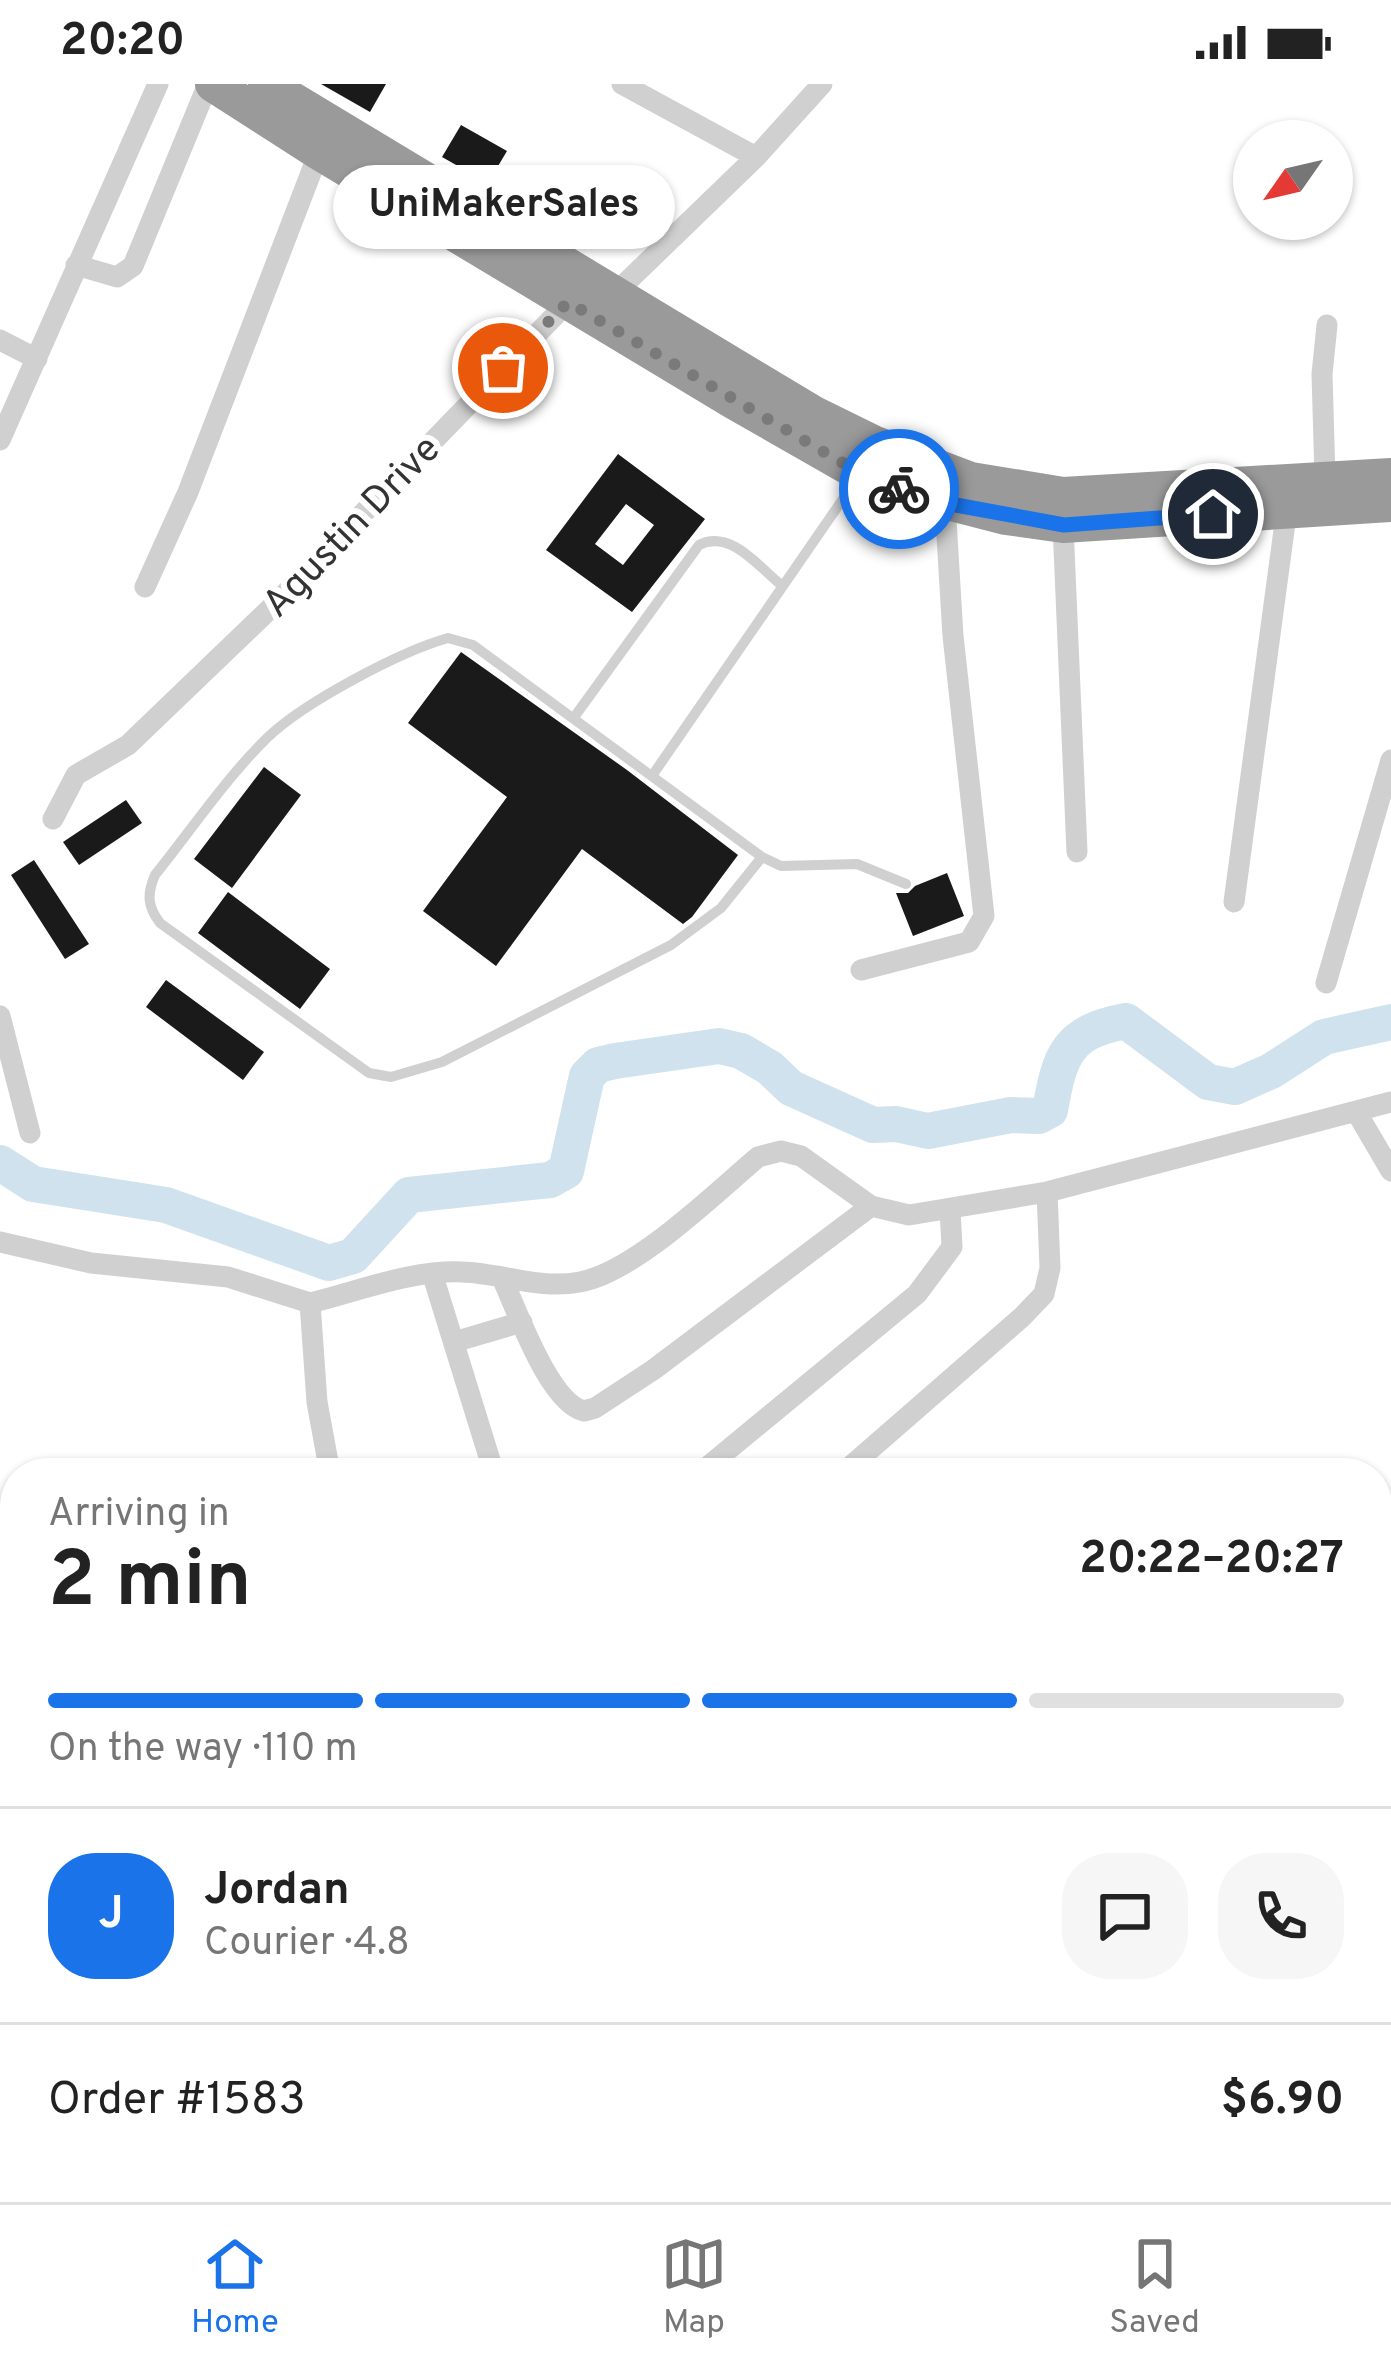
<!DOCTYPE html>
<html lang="en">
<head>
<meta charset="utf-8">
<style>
	body { margin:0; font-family:Overpass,sans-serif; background:#f6f6f6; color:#222; height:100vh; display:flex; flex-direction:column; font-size:45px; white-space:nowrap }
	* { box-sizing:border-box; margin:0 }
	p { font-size:39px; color:#767676 }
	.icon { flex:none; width:66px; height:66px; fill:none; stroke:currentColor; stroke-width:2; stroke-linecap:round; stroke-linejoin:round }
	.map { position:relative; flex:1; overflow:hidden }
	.sheet { position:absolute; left:0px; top:1374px; width:1392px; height:744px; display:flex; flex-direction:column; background:#fff; border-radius:48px 48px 0 0; box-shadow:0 3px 9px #0004 }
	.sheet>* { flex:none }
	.needle { width:78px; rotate:236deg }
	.buttons { position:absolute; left:1233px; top:36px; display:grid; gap:24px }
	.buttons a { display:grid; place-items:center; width:120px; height:120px; border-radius:50%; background:#fff; box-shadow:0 3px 9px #0004; font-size:60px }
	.pin { position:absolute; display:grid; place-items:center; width:102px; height:102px; color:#fff; margin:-51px; border:6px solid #fff; border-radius:50%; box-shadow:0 3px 12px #0007 }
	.courier { position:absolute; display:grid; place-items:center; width:120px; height:120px; margin:-60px; border:9px solid #1a73e8; border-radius:50%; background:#fff; color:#222; box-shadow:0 3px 15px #0007 }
	.bubble { position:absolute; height:84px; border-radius:42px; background:#fff; box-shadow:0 3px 9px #0004; font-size:39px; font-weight:700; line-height:84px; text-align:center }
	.summary em { font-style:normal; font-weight:700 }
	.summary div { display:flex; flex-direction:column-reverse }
	.summary { display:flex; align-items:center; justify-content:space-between; height:204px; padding:0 48px }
	h1 { font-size:78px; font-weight:700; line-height:90px }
	.bar { display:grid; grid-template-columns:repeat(4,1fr); gap:18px 12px; align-content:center; height:144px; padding:0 48px }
	.bar i { height:15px; border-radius:9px; background:#e0e0e0 }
	.bar .selected { background:#1a73e8 }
	.bar p { grid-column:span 4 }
	.line { display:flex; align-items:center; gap:30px; padding:0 48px; border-top:3px solid #e0e0e0 }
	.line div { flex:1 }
	.round { display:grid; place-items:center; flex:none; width:126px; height:126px; border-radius:48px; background:#f6f6f6 }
	.status { display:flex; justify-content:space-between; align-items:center; height:84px; padding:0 60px; background:#fff; direction:ltr }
	.status svg { height:33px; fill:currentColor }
	.tabs { display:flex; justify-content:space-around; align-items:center; height:168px; border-top:3px solid #e0e0e0; background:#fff; font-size:33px; color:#767676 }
	.tabs a { display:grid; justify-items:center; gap:6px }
	.tabs .selected { color:#1a73e8 }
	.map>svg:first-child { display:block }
</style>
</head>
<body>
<div class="status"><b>20:20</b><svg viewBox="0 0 49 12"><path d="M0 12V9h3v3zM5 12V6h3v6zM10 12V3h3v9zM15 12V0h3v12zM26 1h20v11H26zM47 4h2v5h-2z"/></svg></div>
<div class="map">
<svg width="1391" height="2118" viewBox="0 0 1391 2118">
	<rect width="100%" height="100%" fill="#fff"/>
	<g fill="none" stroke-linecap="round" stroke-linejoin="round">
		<!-- river -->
		<path stroke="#cfe2ee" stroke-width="36" d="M 0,1079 L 33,1100 L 166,1121 L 329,1179 L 353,1172 L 409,1111 L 550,1096 L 566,1087 L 587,992 L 598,981 L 615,977 L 719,962 L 741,967 L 770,984 L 791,1004 L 873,1041 L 896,1040 L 928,1047 L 1011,1031 L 1039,1032 L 1050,1026 C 1060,970 1067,948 1126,937 L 1208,998 L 1235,1003 L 1271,987 L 1324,953 L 1391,938"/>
	</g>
	<!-- building -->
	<path fill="#1a1a1a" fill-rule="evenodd" d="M 321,0 L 386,0 L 370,28 Z
		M 461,41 L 507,67 L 488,99 L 442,73 Z
		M 618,370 L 705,435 L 632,528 L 546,466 ZM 626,420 L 654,441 L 623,481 L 595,460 Z
		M 461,568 L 627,686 L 738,771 L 692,833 L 683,840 L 582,765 L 496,882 L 423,827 L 507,713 L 408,639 Z
		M 264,683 L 301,711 L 232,804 L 194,775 Z
		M 126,716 L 142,739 L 79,781 L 63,758 Z
		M 34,776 L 89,860 L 65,875 L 11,791 Z
		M 947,789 L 964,832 L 913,852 L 896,809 L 908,809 L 915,802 Z
		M 228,808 L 330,885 L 300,925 L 198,849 Z
		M 166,896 L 264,968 L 243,996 L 146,923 Z"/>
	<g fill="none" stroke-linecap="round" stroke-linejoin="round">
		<!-- lane -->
		<path stroke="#d0d0d0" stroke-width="10" d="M 448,554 L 473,561 L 762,773 L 721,824 L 671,861 L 442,978 L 391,993 L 369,989 L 160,839 C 147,822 147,810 155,791 C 192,745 226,694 268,653 C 305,618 399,568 448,554 Z
			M 575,632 L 699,461 C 730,445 758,482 780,500
			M 654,689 L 856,396
			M 762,773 L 781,782 L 857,780 L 906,800"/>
		<!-- street -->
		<path stroke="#d0d0d0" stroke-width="21" d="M 622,0 L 756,73
			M 76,181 L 117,193 L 133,182 L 208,0
			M 607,217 L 756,73 L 822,0
			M 0,256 L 37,275
			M 0,356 L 158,0
			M 1325,394 L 1322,290 L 1327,241
			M 1063,441 L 1077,768
			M 145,503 L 188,408 L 319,68
			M 53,735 L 76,691 L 128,661 L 277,518 L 568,218
			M 1234,818 L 1287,424
			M 861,886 L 969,858 L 984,832 L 953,552 L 945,419
			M 1326,899 L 1391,676
			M 0,932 L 30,1049
			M 1357,1029 L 1391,1087
			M 0,1158 L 91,1179 L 228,1193 L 310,1219
			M 432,1189 L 494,1389
			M 502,1194 C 517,1226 549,1319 584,1327 L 595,1324 L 653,1286 L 871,1122
			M 454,1258 L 522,1238
			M 330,1389 L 317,1318 L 310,1219 C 359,1207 411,1186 462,1188 C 502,1189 539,1206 580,1198 C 635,1188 714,1110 758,1073 L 781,1067 L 801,1072 L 871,1122 L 909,1131 L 1047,1108 L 1391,1018
			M 700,1389 L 917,1210 L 952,1163 L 950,1126
			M 843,1389 L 1022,1233 L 1044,1210 L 1050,1184 L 1047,1108
			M 1377,1926 L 1391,1901
			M 390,2118 L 394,2103
			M 635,2118 L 638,2103
			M 1275,2118 L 1283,2103"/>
		<!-- highway -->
		<path stroke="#9a9a9a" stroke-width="36" d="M 213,0 L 319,68 L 735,318 L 859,389 L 909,408 L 1006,433 L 1063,441 L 1391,420
			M 266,0 L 814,330 L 873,359 L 971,396 L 1063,411 L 1391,392"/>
	</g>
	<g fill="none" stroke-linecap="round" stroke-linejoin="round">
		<!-- done -->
		<path stroke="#7a7a7a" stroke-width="12" stroke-dasharray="0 21.6" d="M 503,284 L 568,218 L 860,389 L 899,405"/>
		<!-- route -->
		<path stroke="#1a73e8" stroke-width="15" d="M 899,405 L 945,419 L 1064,441 L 1213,430"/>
	</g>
	<g text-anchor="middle" stroke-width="12" stroke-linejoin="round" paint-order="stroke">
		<!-- street labels -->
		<g font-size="39" fill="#333" stroke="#fff">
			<text transform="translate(350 441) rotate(-46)" y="14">Agustin Drive</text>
		</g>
	</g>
</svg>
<div class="buttons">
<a><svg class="needle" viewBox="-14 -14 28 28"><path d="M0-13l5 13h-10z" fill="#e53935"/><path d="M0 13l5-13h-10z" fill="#767676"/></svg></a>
</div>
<div class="pin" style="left:503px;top:284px;background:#ea580c"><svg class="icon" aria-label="bag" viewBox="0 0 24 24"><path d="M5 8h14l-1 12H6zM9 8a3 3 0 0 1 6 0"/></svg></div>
<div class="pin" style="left:1213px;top:430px;background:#1f2937"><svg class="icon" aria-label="home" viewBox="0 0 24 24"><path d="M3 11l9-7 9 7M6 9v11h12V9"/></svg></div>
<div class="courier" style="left:899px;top:405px"><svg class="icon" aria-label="bike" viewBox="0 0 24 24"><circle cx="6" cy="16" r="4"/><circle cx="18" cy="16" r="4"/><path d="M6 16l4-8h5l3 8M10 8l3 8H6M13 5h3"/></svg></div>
<div class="bubble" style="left:333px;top:81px;width:342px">UniMakerSales</div>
<section class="sheet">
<div class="summary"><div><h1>2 min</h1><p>Arriving in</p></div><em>20:22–20:27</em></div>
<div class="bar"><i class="selected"></i><i class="selected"></i><i class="selected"></i><i></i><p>On the way · 110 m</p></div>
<div class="line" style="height:216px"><b class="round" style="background:#1a73e8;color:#fff">J</b><div><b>Jordan</b><p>Courier · 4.8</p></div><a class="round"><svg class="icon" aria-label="chat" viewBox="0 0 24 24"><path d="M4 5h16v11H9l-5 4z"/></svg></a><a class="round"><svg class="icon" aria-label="phone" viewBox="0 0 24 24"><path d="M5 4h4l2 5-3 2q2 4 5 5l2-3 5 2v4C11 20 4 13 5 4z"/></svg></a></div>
<div class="line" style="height:156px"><div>Order #1583</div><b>$6.90</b></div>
</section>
</div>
<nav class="tabs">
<a class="selected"><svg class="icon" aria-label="home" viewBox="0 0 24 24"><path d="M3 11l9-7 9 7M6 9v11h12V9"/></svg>Home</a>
<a><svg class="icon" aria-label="map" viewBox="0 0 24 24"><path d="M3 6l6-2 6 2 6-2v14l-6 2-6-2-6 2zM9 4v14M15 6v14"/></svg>Map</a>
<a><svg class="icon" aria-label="saved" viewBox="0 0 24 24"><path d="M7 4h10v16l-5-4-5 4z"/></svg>Saved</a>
</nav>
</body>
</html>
